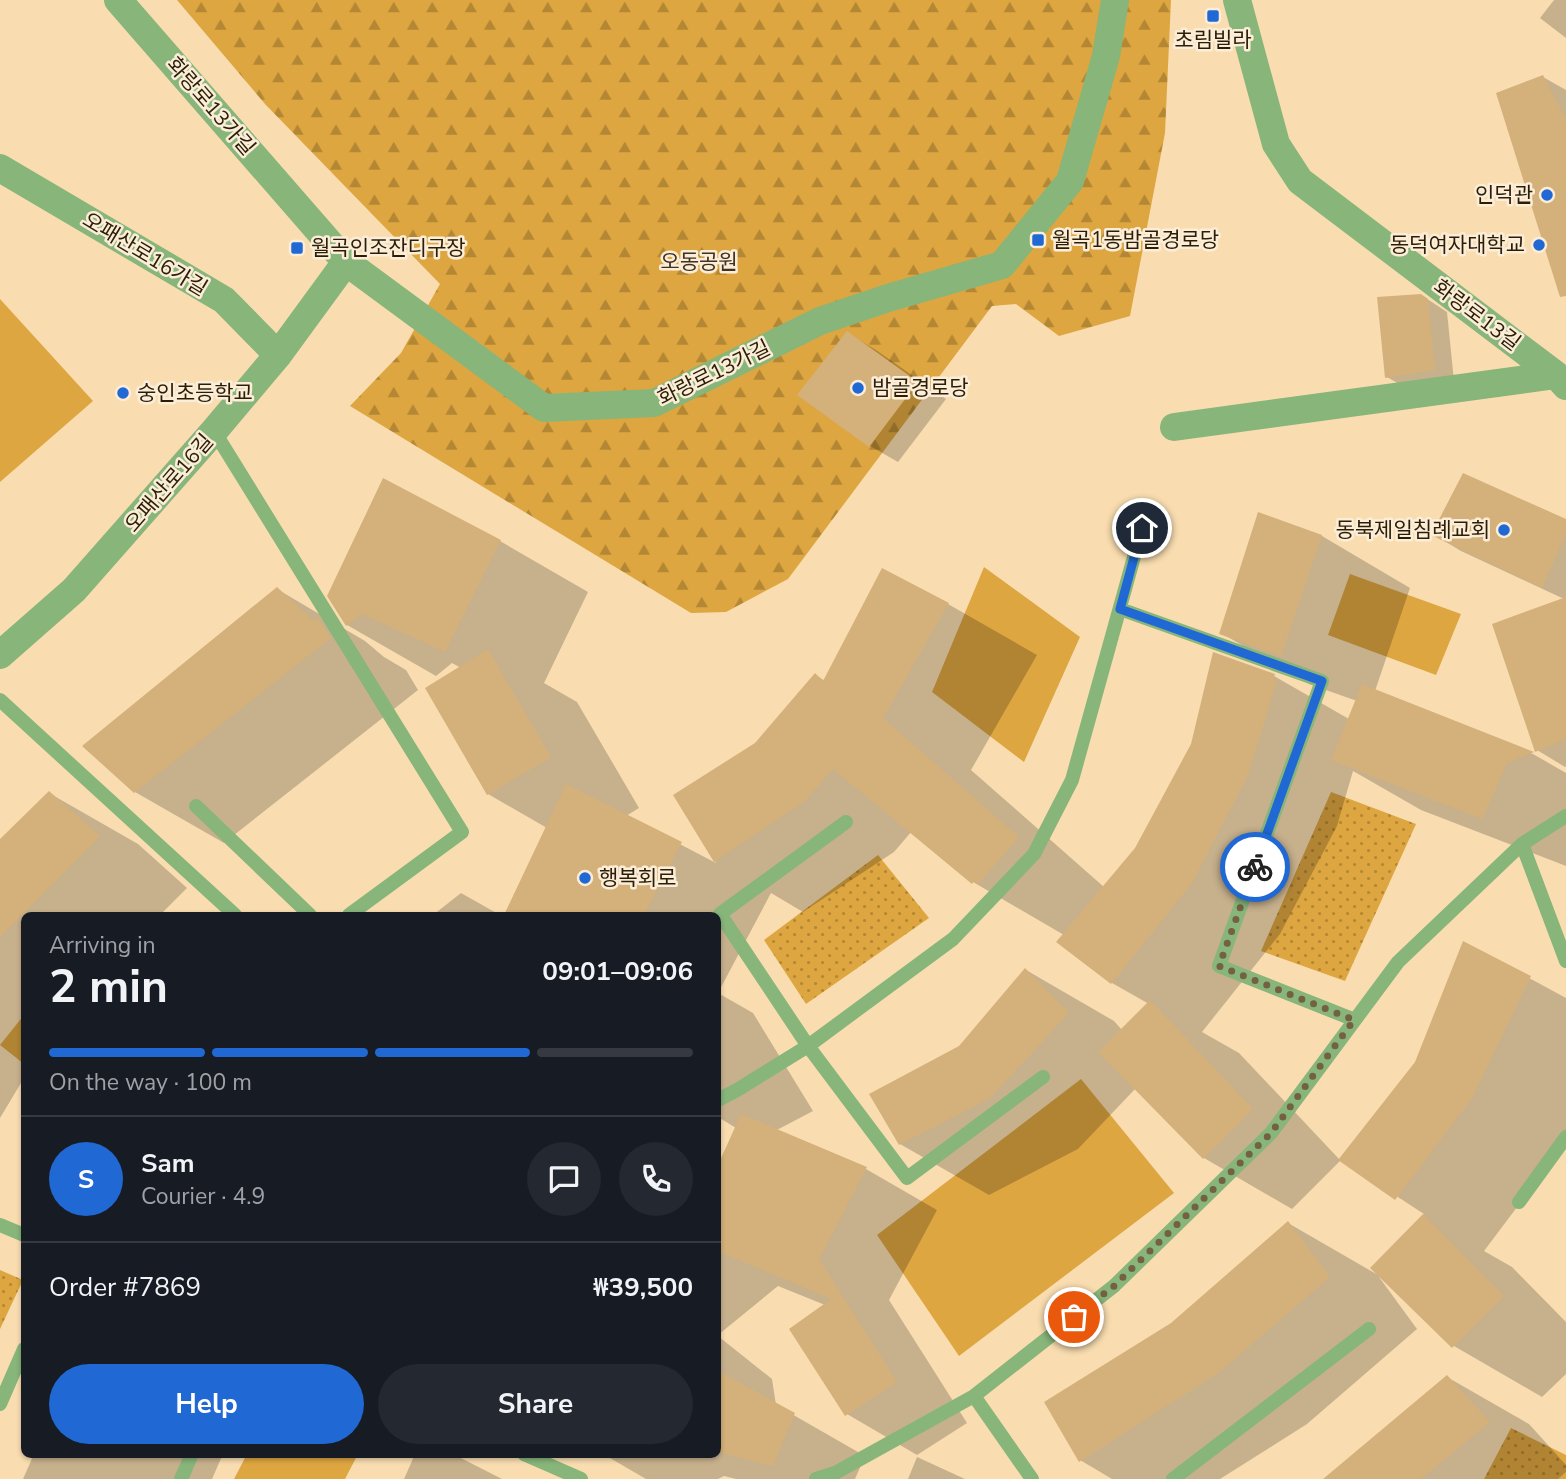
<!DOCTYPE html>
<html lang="en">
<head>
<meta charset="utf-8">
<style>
	body { margin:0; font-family:"Nunito Sans","Noto Sans KR",sans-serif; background:#242831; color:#f1f3f6; height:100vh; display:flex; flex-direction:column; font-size:26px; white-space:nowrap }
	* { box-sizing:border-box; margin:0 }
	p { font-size:23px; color:#9ea1a6 }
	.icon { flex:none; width:38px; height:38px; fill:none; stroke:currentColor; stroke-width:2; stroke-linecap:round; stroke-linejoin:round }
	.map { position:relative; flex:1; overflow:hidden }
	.sheet { position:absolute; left:21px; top:912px; width:700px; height:546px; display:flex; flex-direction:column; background:#171b24; border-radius:10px; box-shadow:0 2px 5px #0004 }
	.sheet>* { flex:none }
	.pin { position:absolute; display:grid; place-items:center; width:60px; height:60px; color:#fff; margin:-30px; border:4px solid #fff; border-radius:50%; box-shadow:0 2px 7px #0007 }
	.courier { position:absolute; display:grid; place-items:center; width:70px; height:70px; margin:-35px; border:5px solid #2068d4; border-radius:50%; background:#fff; color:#222; box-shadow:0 2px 9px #0007 }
	.head em { font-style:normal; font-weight:700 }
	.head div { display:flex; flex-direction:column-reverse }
	.head { display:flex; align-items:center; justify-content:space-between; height:119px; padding:0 28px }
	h1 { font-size:46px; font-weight:700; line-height:52px }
	.bar { display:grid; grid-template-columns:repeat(4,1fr); gap:10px 7px; align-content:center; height:84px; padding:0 28px }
	.bar i { height:9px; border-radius:5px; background:#363941 }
	.bar .active { background:#2068d4 }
	.bar p { grid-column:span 4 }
	.line { display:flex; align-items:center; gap:18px; padding:0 28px; border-top:2px solid #363941 }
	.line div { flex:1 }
	.round { display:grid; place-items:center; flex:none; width:74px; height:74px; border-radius:37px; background:#242831 }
	.cta { display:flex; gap:14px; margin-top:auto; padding:14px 28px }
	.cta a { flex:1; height:80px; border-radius:42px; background:#2068d4; color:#fff; font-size:28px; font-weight:700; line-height:80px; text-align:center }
	.cta a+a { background:#242831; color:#f1f3f6 }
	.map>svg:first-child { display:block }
</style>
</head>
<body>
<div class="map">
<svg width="1566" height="1479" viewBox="0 0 1566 1479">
	<defs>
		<pattern id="forest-firs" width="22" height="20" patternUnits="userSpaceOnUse" patternTransform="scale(1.75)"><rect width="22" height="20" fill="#dea640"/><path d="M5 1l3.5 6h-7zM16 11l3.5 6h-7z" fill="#b48734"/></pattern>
		<pattern id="park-dots" width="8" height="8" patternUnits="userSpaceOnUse" patternTransform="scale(1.75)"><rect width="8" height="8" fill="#dea640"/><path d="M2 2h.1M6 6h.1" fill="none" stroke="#b48734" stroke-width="1.8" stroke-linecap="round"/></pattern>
	</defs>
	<rect width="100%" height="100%" fill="#f9ddb0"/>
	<!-- green -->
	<path fill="#dea640" d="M 0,299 L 93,401 L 0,482 Z
		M 984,567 L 1080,637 L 1024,762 L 932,692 Z
		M 1350,574 L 1461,614 L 1436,675 L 1328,635 Z
		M 24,1015 L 24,1064 L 0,1045 Z
		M 1081,1079 L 1174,1193 L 959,1356 L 877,1235 Z
		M 247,1454 L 358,1454 L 345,1479 L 234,1479 Z"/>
	<!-- forest -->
	<path fill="url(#forest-firs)" d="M 177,0 L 1171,0 L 1165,133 L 1130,316 L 1059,336 L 1016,304 L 992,306 L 788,579 L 726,612 L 691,613 L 350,406 L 401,353 L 440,284 L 265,104 Z"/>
	<!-- park -->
	<path fill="url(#park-dots)" d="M 1331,792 L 1416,824 L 1345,981 L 1261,951 Z
		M 878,855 L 929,918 L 806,1004 L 764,940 Z
		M 0,1270 L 23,1280 L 0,1329 Z
		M 1511,1428 L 1566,1455 L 1566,1479 L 1484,1479 Z"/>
	<!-- shadow -->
	<path fill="#0003" d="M 1554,0 L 1566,0 L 1566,38 L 1540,18 Z
		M 1543,77 L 1566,90 L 1566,280 Z
		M 1421,295 L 1447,312 L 1454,381 L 1406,388 L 1387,377 Z
		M 847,333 L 876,350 L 946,399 L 898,462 L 870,446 L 800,394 Z
		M 1259,514 L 1322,536 L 1410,588 L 1375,691 L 1533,754 L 1566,773 L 1566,866 L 1421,810 L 1353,771 L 1337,826 L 1280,934 L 1202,1032 L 1239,1053 L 1340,1160 L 1416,1063 L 1464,943 L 1566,998 L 1566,1137 L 1561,1149 L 1484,1251 L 1512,1267 L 1566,1322 L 1566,1374 L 1542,1397 L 1454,1346 L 1380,1275 L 1379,1277 L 1417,1329 L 1307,1424 L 1220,1479 L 1112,1479 L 1080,1460 L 1172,1324 L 1288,1223 L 1378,1275 L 1372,1268 L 1424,1214 L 1341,1160 L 1292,1209 L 1204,1158 L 1136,1088 L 1078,1149 L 989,1195 L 900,1144 L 960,1047 L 1026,970 L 1114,1021 L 1122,1030 L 1149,1004 L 1112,983 L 1064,935 L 973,882 L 912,831 L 894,852 L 803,912 L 771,893 L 718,993 L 753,1013 L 813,1111 L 775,1131 L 866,1169 L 937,1210 L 889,1300 L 967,1423 L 917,1455 L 847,1414 L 825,1305 L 778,1286 L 718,1335 L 718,1169 L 736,1128 L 718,1117 L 718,915 L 506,915 L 547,828 L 488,794 L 461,668 L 452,663 L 436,676 L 347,625 L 329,596 L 500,541 L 588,592 L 544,683 L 577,702 L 639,808 L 626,816 L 716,863 L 675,796 L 756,744 L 816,675 L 825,681 L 883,571 L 948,604 L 1037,655 L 971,770 L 1104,887 L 1137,849 L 1192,744 L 1214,655 L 1274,676 L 1349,719 L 1357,701 L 1309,684 L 1221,633 Z
		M 1566,524 L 1566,766 L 1565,767 L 1537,750 L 1564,599 L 1461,551 L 1433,534 Z
		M 277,589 L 365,641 L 384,657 L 406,670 L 418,690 L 224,843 L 135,792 Z
		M 49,793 L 138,844 L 187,888 L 160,915 L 24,915 L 24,1078 L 0,1118 L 0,841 Z
		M 461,893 L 500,915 L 433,915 Z
		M 718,1336 L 772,1379 L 776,1405 L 865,1456 L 855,1479 L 736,1479 L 724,1476 L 718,1479 L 646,1479 L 603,1454 L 718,1454 Z
		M 1447,1377 L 1529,1424 L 1566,1465 L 1566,1472 L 1558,1479 L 1326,1479 Z
		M 34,1454 L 223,1454 L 212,1479 L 23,1479 Z
		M 415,1454 L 453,1454 L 502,1479 L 404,1479 Z
		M 917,1457 L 965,1479 L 908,1479 Z"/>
	<!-- building -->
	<path fill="#d4b17a" d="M 1543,75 L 1566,120 L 1566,296 L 1560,297 L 1496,93 Z
		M 1421,294 L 1428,299 L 1435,370 L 1385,378 L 1377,297 Z
		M 847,331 L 918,382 L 869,447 L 797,395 Z
		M 1463,473 L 1566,519 L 1566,533 L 1542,588 L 1431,535 Z
		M 383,478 L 501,540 L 445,652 L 362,614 L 346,626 L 327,596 Z
		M 1258,512 L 1322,535 L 1281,656 L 1219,634 Z
		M 882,568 L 949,603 L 883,718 L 1019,837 L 978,884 L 974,881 L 972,884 L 833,769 L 805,801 L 714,862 L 673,795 L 755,743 L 815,673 L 823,681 Z
		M 277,587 L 315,622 L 317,617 L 331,638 L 134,793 L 82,746 Z
		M 1566,597 L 1566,739 L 1535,752 L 1492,624 Z
		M 488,649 L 551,757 L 487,795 L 425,688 Z
		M 1213,652 L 1275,674 L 1273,680 L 1277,681 L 1248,775 L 1192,883 L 1111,984 L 1056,942 L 1135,848 L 1191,744 Z
		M 1362,684 L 1534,752 L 1507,763 L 1482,819 L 1331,760 Z
		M 566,784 L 682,842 L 644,915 L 504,915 Z
		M 49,791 L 100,836 L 0,937 L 0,839 Z
		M 1463,941 L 1531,976 L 1472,1098 L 1395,1200 L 1338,1160 L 1415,1062 Z
		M 1025,968 L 1069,1013 L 990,1098 L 899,1145 L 869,1094 L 959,1046 Z
		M 1150,1000 L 1253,1109 L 1203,1159 L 1098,1052 Z
		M 741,1114 L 867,1167 L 819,1259 L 897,1382 L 845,1416 L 789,1329 L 831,1299 L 718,1251 L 718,1165 Z
		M 1423,1214 L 1504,1296 L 1452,1348 L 1370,1268 Z
		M 1288,1221 L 1330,1277 L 1218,1373 L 1079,1462 L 1044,1402 L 1171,1323 Z
		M 718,1371 L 795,1413 L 773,1466 L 718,1452 Z
		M 1447,1375 L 1490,1422 L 1421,1479 L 1323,1479 Z"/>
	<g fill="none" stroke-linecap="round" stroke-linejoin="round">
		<!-- service -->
		<path stroke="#87b57a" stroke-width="14" d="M 214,431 L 462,832 L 349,915
			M 1120,609 L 1322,681 L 1219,966 L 1355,1020
			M 0,700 L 235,915
			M 196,806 L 310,915
			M 846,822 L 720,914 L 808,1046 L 907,1178 L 1043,1077
			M 1522,844 L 1566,961
			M 718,1100 L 737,1090 L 808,1046 L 953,939 L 1034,854 L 1072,780 L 1142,528
			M 1519,1202 L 1566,1137
			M 0,1225 L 24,1235
			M 974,1396 L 1032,1479
			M 0,1404 L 24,1349
			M 524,1454 L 581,1479
			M 181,1479 L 192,1454
			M 816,1479 L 835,1473 L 974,1396 L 1114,1286 L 1271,1133 L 1398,962 L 1522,844 L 1566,816
			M 1173,1479 L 1369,1329"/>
		<!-- minor -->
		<path stroke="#87b57a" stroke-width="28" d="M 118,0 L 346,262 L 544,408 L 654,403 L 820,321 L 888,298 L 1002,265 L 1070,181 L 1106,56 L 1115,0
			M 1237,0 L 1276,144 L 1300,181 L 1556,375 L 1566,386
			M 0,168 L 224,300 L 278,355
			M 1174,427 L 1556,375
			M 0,655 L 74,590 L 214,431 L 278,355 L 346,262"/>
	</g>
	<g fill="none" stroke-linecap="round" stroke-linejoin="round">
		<!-- done -->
		<path stroke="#736142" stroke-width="7" stroke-dasharray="0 12.6" d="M 1074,1317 L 1114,1286 L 1271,1133 L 1354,1020 L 1219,966 L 1255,867"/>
		<!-- route -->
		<path stroke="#2068d4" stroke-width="9" d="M 1142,528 L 1120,609 L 1322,681 L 1255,867"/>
	</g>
	<!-- markers -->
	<g fill="#2068d4" stroke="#fbedd7" stroke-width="2.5">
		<rect x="1206" y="9" width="14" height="14" rx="3.5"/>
		<circle cx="1547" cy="195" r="7"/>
		<rect x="1031" y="233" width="14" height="14" rx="3.5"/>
		<circle cx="1539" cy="245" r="7"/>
		<rect x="290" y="241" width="14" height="14" rx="3.5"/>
		<circle cx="858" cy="388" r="7"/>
		<circle cx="123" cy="393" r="7"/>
		<circle cx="1504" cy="530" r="7"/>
		<circle cx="585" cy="878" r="7"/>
	</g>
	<g text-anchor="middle" stroke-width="5" stroke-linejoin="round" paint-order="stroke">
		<!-- poi labels -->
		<g font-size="21" fill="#2b1e07" stroke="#fbedd7" text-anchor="start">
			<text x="1213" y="47" text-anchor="middle">초림빌라</text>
			<text x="1533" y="202" text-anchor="end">인덕관</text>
			<text x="1052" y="247">월곡1동밤골경로당</text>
			<text x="1525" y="252" text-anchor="end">동덕여자대학교</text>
			<text x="311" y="255">월곡인조잔디구장</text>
			<text x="872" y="395">밤골경로당</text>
			<text x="137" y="400">숭인초등학교</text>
			<text x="1490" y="537" text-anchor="end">동북제일침례교회</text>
			<text x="599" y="885">행복회로</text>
		</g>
		<!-- street labels -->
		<g font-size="21" fill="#2b1e07" stroke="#fbedd7">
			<text transform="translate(211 106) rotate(49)" y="7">화랑로13가길</text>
			<text transform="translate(145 254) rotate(31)" y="7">오패산로16가길</text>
			<text transform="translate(1477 315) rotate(37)" y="7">화랑로13길</text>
			<text transform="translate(714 373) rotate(-26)" y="7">화랑로13가길</text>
			<text transform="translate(169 483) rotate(-49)" y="7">오패산로16길</text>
		</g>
		<!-- park labels -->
		<g font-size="21" fill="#3f321f" stroke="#fbedd7">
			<text x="699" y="269">오동공원</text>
		</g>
	</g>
</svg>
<div class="pin" style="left:1074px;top:1317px;background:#ea580c"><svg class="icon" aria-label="bag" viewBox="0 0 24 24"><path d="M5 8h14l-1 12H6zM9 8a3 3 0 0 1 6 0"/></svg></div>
<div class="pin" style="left:1142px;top:528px;background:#1f2937"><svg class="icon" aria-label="home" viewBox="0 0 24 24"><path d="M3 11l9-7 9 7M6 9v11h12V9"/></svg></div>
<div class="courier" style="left:1255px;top:867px"><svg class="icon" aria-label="bike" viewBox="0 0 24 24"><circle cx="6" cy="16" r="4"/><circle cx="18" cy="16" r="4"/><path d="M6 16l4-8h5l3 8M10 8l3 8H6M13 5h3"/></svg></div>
<section class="sheet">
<div class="head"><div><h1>2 min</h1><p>Arriving in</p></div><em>09:01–09:06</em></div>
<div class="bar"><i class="active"></i><i class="active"></i><i class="active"></i><i></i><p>On the way · 100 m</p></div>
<div class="line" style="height:126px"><b class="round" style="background:#2068d4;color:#fff">S</b><div><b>Sam</b><p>Courier · 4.9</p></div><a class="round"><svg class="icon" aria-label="chat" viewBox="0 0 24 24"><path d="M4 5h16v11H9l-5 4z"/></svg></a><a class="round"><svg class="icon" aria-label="phone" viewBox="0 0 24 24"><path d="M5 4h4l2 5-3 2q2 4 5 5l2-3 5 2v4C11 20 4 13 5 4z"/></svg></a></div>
<div class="line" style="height:91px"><div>Order #7869</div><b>₩39,500</b></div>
<div class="cta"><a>Help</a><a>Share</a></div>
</section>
</div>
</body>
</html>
